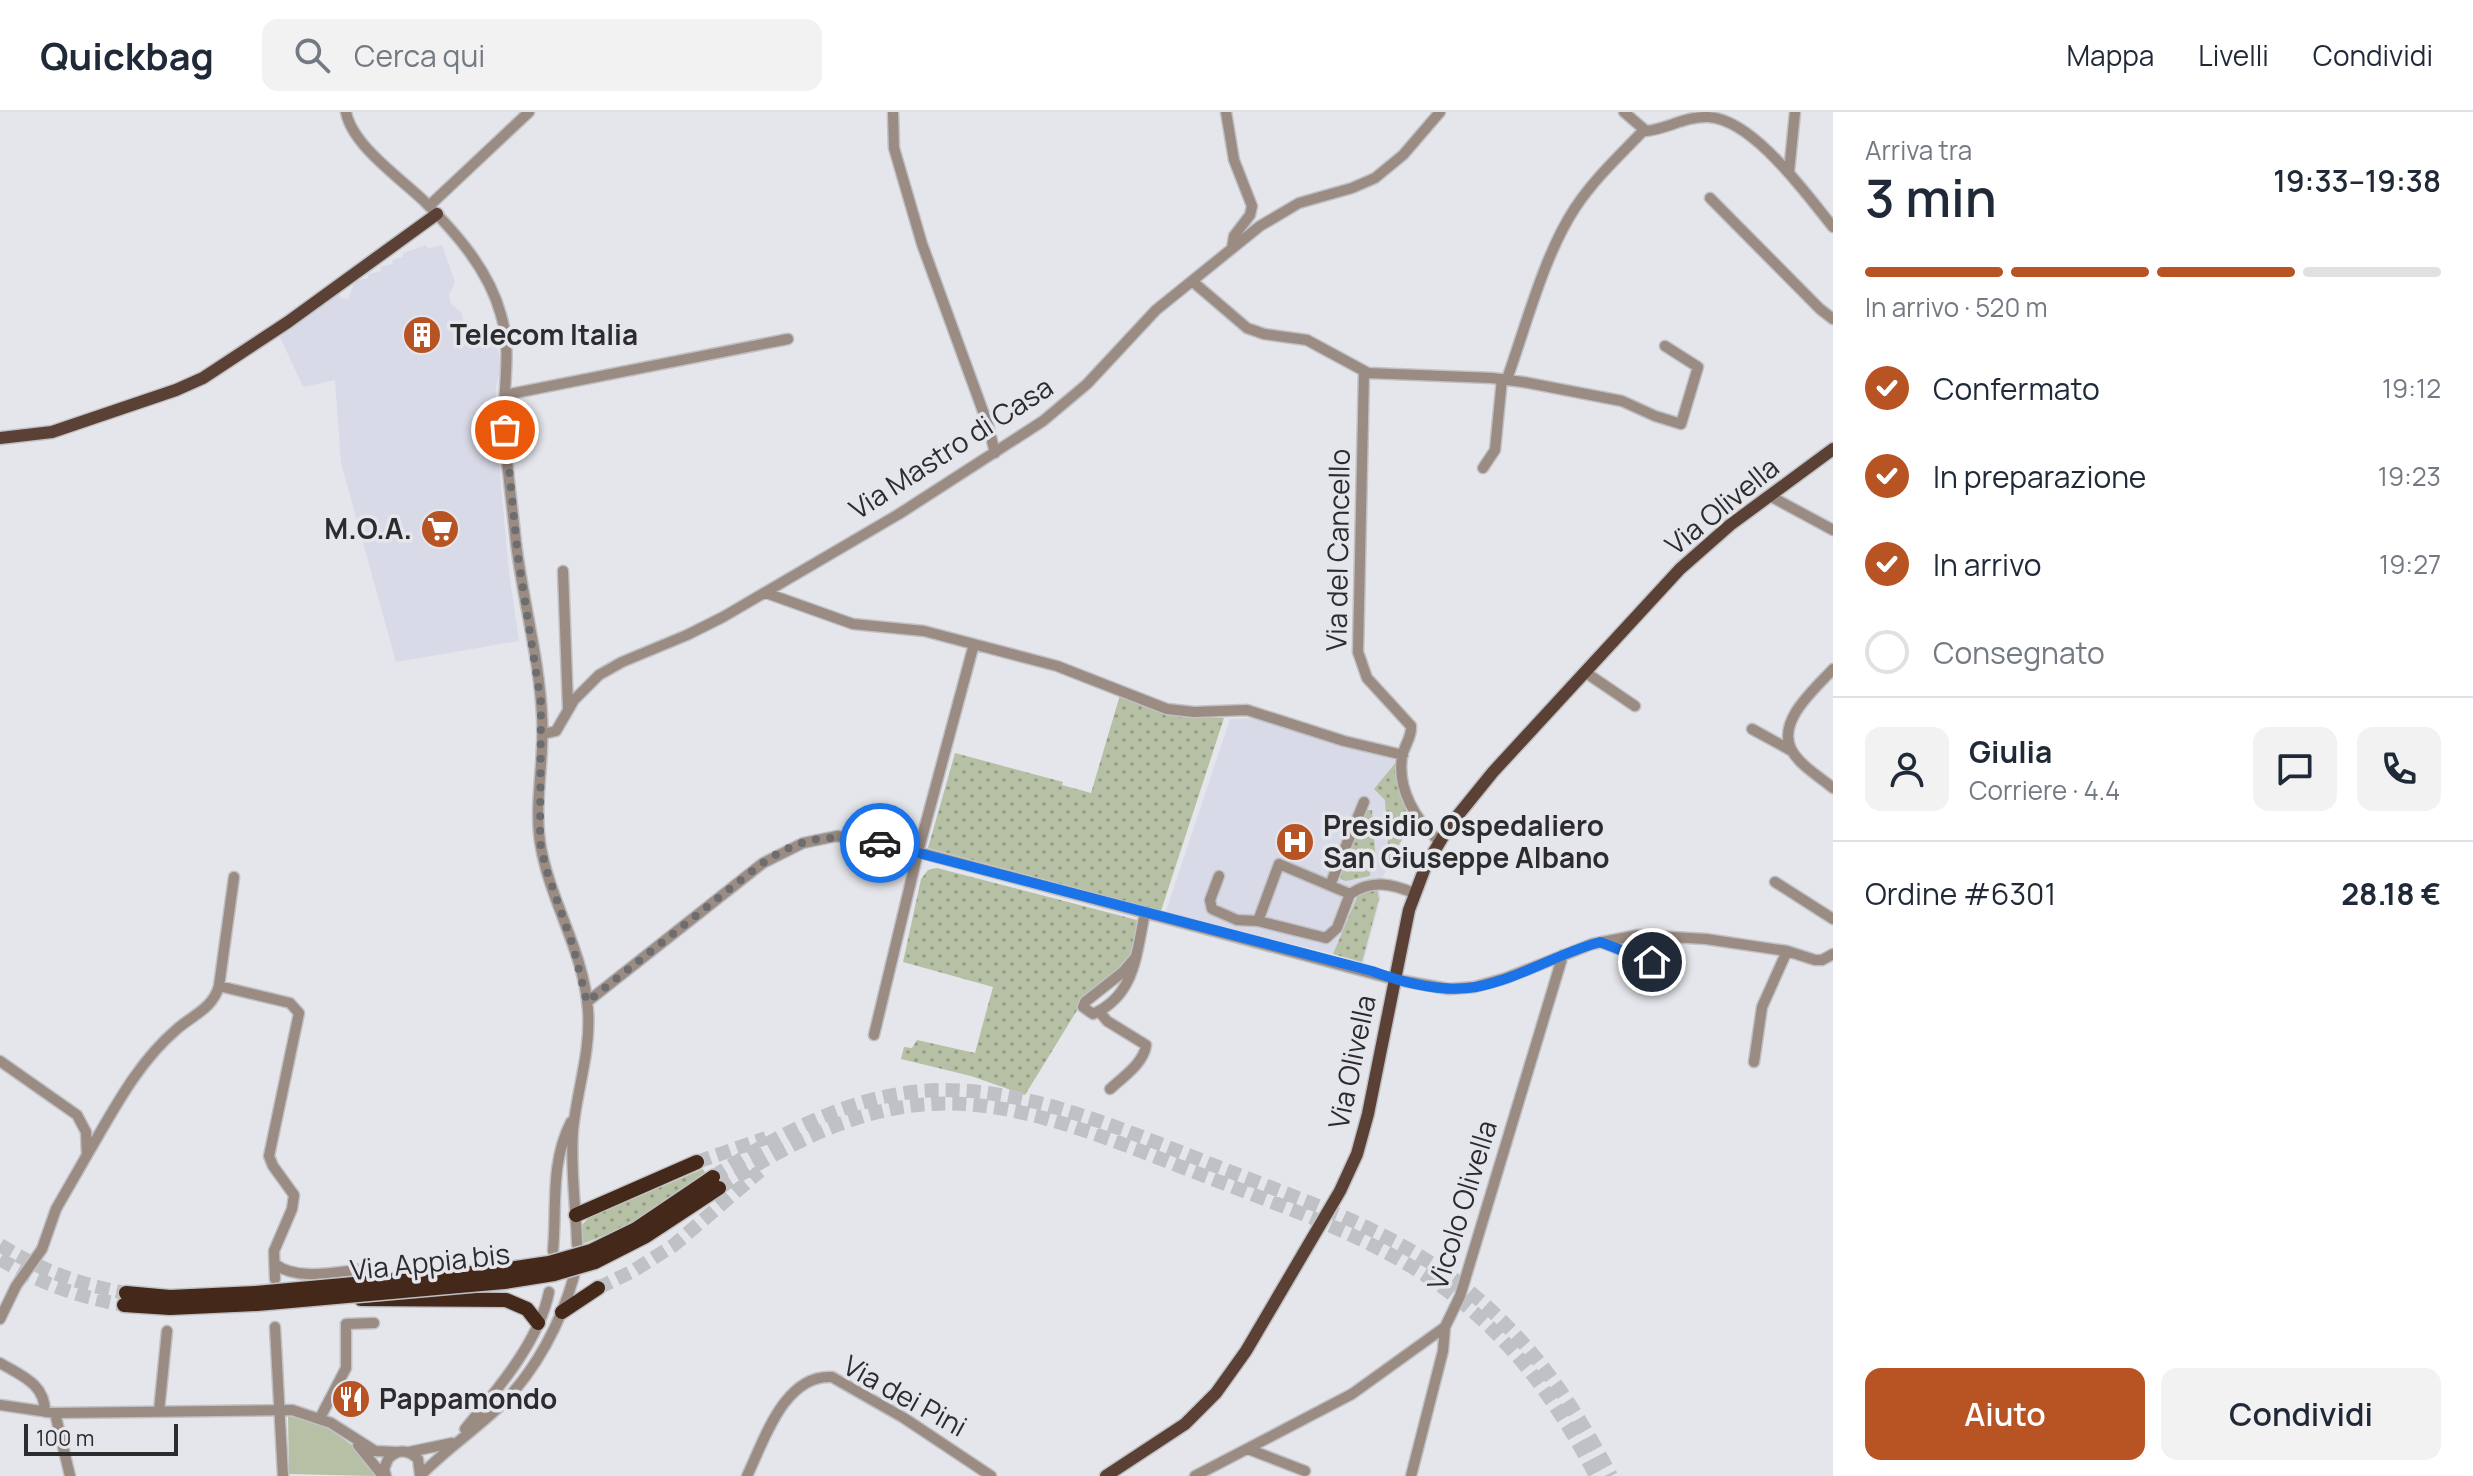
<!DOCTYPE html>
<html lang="it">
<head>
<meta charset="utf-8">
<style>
	body { margin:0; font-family:Manrope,sans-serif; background:#f2f2f3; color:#1f2937; height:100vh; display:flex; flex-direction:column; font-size:30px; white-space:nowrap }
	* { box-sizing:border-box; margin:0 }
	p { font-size:26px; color:#747a83 }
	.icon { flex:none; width:44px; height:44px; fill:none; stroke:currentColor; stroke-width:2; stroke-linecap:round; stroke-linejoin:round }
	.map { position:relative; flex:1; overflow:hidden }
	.sheet { display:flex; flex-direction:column; background:#fff; width:640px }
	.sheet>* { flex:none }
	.scale { position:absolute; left:24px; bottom:20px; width:154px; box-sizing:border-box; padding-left:8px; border:4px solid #2c2c2e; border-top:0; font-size:22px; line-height:28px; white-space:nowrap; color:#2c2c2e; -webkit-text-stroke:6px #e5e6eb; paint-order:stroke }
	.pin { position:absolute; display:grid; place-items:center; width:68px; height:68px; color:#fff; margin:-34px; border:4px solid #fff; border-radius:50%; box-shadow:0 2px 8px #0007 }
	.courier { position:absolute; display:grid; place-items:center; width:80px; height:80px; margin:-40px; border:6px solid #1a73e8; border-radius:50%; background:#fff; color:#222; box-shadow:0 2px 10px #0007 }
	.headline em { font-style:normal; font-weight:600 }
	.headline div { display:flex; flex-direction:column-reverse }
	.headline { display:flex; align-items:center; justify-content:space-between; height:136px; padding:0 32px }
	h1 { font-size:52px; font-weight:600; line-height:60px }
	.bar { display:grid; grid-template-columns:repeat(4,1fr); gap:12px 8px; align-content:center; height:96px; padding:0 32px }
	.bar i { height:10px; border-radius:6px; background:#e0e1e3 }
	.bar .selected { background:#b85323 }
	.bar p { grid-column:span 4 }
	.line { display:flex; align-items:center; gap:20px; padding:0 32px; border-top:2px solid #e0e1e3 }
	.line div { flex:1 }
	.round { display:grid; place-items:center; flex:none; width:84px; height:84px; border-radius:16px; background:#f2f2f3 }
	ol { padding:0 32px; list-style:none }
	li { display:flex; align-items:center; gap:24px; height:88px }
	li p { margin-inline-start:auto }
	li .icon { padding:8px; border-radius:50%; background:#b85323; color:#fff; stroke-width:4 }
	li:last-child { color:#747a83 }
	li i { width:44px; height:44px; border:4px solid #e0e1e3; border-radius:50% }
	.cta { display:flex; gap:16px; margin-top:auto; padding:16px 32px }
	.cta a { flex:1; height:92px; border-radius:16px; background:#b85323; color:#fff; font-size:32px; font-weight:600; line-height:92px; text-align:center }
	.cta a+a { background:#f2f2f3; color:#1f2937 }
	header { display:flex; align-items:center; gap:48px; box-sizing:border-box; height:112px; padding:0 40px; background:#fff; border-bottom:2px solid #e0e1e3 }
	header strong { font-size:38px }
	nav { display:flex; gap:44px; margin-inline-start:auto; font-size:28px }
	.search { width:560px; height:72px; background:#f2f2f3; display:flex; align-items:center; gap:20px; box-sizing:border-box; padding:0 28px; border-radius:16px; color:#747a83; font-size:30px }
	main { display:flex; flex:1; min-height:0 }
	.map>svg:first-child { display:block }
</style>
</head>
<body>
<header>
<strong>Quickbag</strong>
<div class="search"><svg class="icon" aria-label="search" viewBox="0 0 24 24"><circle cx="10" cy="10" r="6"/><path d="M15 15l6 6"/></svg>Cerca qui</div>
<nav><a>Mappa</a><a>Livelli</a><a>Condividi</a></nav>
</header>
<main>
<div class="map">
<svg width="1833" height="1364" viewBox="0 0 1833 1364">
	<defs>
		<pattern id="grass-dots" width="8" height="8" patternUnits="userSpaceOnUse" patternTransform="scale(2)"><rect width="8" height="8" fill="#b6c0a4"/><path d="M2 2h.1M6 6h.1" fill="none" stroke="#949c86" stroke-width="1.8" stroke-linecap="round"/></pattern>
	</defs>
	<rect width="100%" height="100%" fill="#e5e6eb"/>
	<!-- built -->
	<path fill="#d8dae7" d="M 426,133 L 428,136 L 442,133 L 455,170 L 449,183 L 451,192 L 461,200 L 471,231 L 497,229 L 501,255 L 496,275 L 497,329 L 509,460 L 519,529 L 396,550 L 341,351 L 335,268 L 303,275 L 279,223 L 339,180 L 341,186 L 348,187 L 355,169 L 368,166 L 368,162 L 381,159 L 380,155 L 393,152 L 392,148 L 403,145 L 403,141 Z
		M 1261,606 L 1397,649 L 1400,680 L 1415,706 L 1378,774 L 1381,785 L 1363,852 L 1333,842 L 1165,802 L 1230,607 Z"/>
	<!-- grass -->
	<path fill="url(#grass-dots)" d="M 1120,583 L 1172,603 L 1224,606 L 1161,799 L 928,736 L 955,641 L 1063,670 L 1062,673 L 1091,681 Z
		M 1397,649 L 1400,680 L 1415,706 L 1389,749 L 1385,688 L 1374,677 Z
		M 1366,698 L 1372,698 L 1376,751 L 1370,753 L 1370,764 L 1346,769 L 1340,767 Z
		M 937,756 L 1137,808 L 1131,845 L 1081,892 L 1025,983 L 971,964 L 901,947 L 904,935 L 912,936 L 917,928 L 975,941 L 993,875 L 903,850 L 921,767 L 928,758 Z
		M 1377,776 L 1379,787 L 1362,850 L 1333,842 L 1358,783 Z
		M 703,1057 L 706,1062 L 630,1113 L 580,1133 L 582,1113 L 594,1100 L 628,1089 Z"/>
	<!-- park -->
	<path fill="#b6c0a4" d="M 288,1304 L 320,1310 L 356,1336 L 375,1364 L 289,1362 Z"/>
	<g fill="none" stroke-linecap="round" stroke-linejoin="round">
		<!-- highway-tunnel -->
		<path stroke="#c0c1c5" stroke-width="14" stroke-dasharray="14 7" stroke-linecap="butt" d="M 697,1050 L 766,1026
			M 713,1065 C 773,1026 839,989 912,980 C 1016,967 1130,1021 1226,1058 C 1307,1090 1395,1119 1464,1175 C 1532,1230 1571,1288 1611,1364
			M 719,1076 C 783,1035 853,996 931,992 C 1023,986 1125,1034 1210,1066 C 1299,1101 1395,1132 1469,1196 C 1524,1243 1563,1300 1596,1364
			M 0,1133 C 40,1158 80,1173 126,1181
			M 0,1147 C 40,1171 78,1185 124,1193
			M 598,1176 L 633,1159 L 674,1133 L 760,1059"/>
		<defs>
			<path id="minor" d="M 346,0 C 352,33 400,66 424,89 C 456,121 489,158 501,203 C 512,239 503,274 504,311 C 506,351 512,391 516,431 C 523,489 539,545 542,604 C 545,646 534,689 540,730 C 549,788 584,839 588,898 C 591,940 577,977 573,1018 C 570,1056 576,1094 577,1132
				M 893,0 L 894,36 L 922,132 L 988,313 L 995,341
				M 1226,0 L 1234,48 L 1252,94 L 1250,103 L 1234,124 L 1232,136
				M 1624,0 L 1646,19 C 1667,17 1686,4 1708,5 C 1753,7 1806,82 1833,115
				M 1789,60 L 1795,0
				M 1710,86 L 1820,197 L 1833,207
				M 429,94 L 529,0
				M 1192,169 L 1247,216 L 1264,222 L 1307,228 L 1368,261 L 1492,266 L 1523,270 L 1622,289 L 1655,304 L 1681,312 L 1698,255 L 1665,234
				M 1364,259 L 1358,540 L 1367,566 L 1411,614 C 1412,626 1404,633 1402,645 C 1397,677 1416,709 1439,729
				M 1507,267 C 1526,214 1544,143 1575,96 C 1594,67 1620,43 1644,18
				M 505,283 L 788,227
				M 1483,356 L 1495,338 L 1502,267
				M 1770,384 L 1833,418
				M 563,459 L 568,596
				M 766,481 L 853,512 L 924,519 L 1057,554 L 1167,597 L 1194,600 L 1247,598 L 1344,629 L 1403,643
				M 1833,557 C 1816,576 1777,608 1791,637 C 1799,653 1820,665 1833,676
				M 1585,560 L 1635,594
				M 1752,617 L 1792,639
				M 543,622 L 556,619 L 574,588 L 599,563 L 622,550 L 687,523 L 723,505 L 899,402 L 1043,309 L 1087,272 L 1156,198 L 1260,114 L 1299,91 L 1352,76 L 1375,66 L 1403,43 L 1440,0
				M 1219,764 L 1210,788 L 1212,797 L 1237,808 L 1258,809
				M 1775,770 L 1833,807
				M 1330,773 L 1364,690
				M 1350,782 L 1337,816 L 1326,826 L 1258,809 L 1279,752 L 1350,782 C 1372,767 1392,772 1414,781
				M 1601,830 L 1677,860
				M 1135,846 L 1123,860 L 1085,890 L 1083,895 L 1093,902 C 1136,883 1136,841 1145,801
				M 219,874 L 290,891 L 299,901 L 269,1044 L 273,1054 L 294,1083 L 292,1097 L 274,1139 L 275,1167
				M 587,890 L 763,751 L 803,731 L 837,724 L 918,740 L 1393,867 L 1449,877 L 1474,875 L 1506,866 L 1592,832 L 1638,823 L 1706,827 L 1787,839 L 1815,848 L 1822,848 L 1833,842
				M 1099,899 L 1107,909 L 1146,933 C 1144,951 1123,965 1110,977
				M 874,923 L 918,740 L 974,532
				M 0,949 L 77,1003 L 86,1020 L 87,1043 L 56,1097 L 42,1137 L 16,1174 L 0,1207
				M 1754,950 L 1762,895 L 1787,839
				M 87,1043 C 113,999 137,951 177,917 C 193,903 213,896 219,874 L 234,765
				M 553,1139 C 557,1094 550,1051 571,1010
				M 275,1152 C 298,1170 339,1159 366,1157
				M 275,1215 L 283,1364
				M 0,1251 C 22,1264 45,1272 45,1300
				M 0,1293 L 55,1301 L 292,1298 L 331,1311 L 375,1339 L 397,1340
				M 159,1299 L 167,1219
				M 55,1301 L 70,1364
				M 320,1306 L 346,1256 L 346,1212 L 374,1211
				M 465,1317 C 496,1279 539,1230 549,1180
				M 358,1333 L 383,1364
				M 1248,1337 L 1305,1359
				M 409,1340 L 452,1331
				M 386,1364 L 384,1357 L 388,1347 C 397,1337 408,1337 418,1347 L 420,1363
				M 420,1364 C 445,1338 474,1319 500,1294 C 535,1260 561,1211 574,1164
				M 747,1364 C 764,1329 784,1262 832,1265 L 904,1306 L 991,1364
				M 1195,1364 L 1352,1282 L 1445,1215 L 1460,1184 L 1563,843
				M 1411,1364 L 1443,1239 L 1445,1215"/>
			<path id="major" d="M 0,326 L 52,320 L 176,278 L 203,266 L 288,210 L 437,102
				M 1106,1364 L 1185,1312 L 1216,1281 L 1246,1239 L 1340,1079 L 1357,1042 L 1368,1002 L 1409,798 L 1426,753 L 1450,713 L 1493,660 L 1680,457 L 1730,413 L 1833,337"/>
			<path id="highway" d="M 576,1103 L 697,1050
				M 591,1139 L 636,1117 L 713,1065
				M 595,1150 L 646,1124 L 719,1076
				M 126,1181 L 170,1185 L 256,1181
				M 361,1187 L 506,1188 L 527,1197 L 538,1211
				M 124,1193 L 170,1196 L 257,1192
				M 562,1200 L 598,1176"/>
		</defs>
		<!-- minor casing -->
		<use href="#minor" stroke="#c0c1c5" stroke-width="13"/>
		<!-- major casing -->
		<use href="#major" stroke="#c0c1c5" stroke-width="15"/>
		<!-- highway casing -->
		<use href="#highway" stroke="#c0c1c5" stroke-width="17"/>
		<!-- minor -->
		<use href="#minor" stroke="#9a8b83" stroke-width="10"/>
		<!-- major -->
		<use href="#major" stroke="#5b4135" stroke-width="12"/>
		<!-- highway -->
		<use href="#highway" stroke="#44281a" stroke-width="14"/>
		<defs>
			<path id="highway-bridge" d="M 256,1181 L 495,1159 L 549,1151 L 591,1139
				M 257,1192 L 504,1170 L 554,1162 L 595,1150"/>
		</defs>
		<!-- highway-bridge casing -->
		<use href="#highway-bridge" stroke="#c0c1c5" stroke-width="17" stroke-linecap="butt"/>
		<!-- highway-bridge -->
		<use href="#highway-bridge" stroke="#44281a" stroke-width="14"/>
	</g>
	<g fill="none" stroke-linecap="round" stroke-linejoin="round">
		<!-- done -->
		<path stroke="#6d6d70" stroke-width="8" stroke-dasharray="0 14.4" d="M 505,318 L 518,445 L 541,591 L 540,730 L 546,757 L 573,834 L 587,890 L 756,756 C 797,725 831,720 880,731"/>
		<!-- route -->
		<path stroke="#1a73e8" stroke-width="10" d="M 880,731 L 1372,859 C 1404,871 1441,881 1476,875 C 1519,867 1558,841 1600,830 L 1652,850"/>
	</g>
	<!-- icons -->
	<defs>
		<symbol id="building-disc" viewBox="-11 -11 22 22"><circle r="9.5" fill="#b85323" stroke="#e5e6eb"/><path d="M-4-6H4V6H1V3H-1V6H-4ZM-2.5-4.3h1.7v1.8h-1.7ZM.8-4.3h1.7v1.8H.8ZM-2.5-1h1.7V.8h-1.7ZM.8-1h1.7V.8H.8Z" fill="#fff"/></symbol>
		<symbol id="supermarket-disc" viewBox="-11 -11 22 22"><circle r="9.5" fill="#b85323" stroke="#e5e6eb"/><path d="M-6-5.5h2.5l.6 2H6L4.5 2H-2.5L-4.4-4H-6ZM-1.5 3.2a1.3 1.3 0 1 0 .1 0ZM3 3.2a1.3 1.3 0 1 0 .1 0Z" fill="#fff"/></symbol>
		<symbol id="hospital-disc" viewBox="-11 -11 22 22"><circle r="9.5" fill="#b85323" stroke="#e5e6eb"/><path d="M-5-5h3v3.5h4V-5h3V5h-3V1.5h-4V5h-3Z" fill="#fff"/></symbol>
		<symbol id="restaurant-disc" viewBox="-11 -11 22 22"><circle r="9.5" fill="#b85323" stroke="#e5e6eb"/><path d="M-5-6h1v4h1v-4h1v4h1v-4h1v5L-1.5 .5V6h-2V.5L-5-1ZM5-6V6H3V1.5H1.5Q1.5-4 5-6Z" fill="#fff"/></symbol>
	</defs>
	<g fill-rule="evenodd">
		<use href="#building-disc" x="400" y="201" width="44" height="44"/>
		<use href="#supermarket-disc" x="418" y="395" width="44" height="44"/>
		<use href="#hospital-disc" x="1273" y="708" width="44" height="44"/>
		<use href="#restaurant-disc" x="329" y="1265" width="44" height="44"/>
	</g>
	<g text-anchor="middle" stroke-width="7" stroke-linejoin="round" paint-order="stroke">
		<!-- poi labels -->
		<g font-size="28" font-weight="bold" fill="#2c2c2e" stroke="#e5e6eb" text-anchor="start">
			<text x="450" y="233">Telecom Italia</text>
			<text x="412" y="427" text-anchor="end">M.O.A.</text>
			<text x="1323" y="724">Presidio Ospedaliero<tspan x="1323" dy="32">San Giuseppe Albano</tspan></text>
			<text x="379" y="1297">Pappamondo</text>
		</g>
		<!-- street labels -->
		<g font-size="28" fill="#2c2c2e" stroke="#e5e6eb">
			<text transform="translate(951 336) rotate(-33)" y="10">Via Mastro di Casa</text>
			<text transform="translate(1722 394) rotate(-39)" y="10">Via Olivella</text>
			<text transform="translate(1338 438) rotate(-89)" y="10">Via del Cancello</text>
			<text transform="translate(1352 950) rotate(-78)" y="10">Via Olivella</text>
			<text transform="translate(1462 1093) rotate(-73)" y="10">Vicolo Olivella</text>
			<text transform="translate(430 1150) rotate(-6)" y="10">Via Appia bis</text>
			<text transform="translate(905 1284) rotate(29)" y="10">Via dei Pini</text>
		</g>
	</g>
</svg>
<div class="scale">100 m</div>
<div class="pin" style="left:505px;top:318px;background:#ea580c"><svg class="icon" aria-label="bag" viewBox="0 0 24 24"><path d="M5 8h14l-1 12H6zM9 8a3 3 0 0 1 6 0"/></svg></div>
<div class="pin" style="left:1652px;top:850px;background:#1f2937"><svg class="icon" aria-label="home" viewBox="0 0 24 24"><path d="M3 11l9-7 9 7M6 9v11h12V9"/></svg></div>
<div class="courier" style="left:880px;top:731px"><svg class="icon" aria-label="car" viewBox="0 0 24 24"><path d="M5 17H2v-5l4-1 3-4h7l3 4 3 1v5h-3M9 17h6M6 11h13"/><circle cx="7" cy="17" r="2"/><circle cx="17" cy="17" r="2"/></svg></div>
</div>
<section class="sheet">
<div class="headline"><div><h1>3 min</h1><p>Arriva tra</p></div><em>19:33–19:38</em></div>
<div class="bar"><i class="selected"></i><i class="selected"></i><i class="selected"></i><i></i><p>In arrivo · 520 m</p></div>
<ol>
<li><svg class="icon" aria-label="check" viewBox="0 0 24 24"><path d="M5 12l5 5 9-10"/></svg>Confermato<p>19:12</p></li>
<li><svg class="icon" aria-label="check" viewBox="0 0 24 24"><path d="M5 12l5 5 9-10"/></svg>In preparazione<p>19:23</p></li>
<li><svg class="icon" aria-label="check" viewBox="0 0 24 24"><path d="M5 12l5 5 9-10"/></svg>In arrivo<p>19:27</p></li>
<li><i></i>Consegnato</li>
</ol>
<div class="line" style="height:144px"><a class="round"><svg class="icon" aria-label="person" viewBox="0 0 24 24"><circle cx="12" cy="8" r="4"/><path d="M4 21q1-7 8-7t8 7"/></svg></a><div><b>Giulia</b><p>Corriere · 4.4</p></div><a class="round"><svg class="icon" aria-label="chat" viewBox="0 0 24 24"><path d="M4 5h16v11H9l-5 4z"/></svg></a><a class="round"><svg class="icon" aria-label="phone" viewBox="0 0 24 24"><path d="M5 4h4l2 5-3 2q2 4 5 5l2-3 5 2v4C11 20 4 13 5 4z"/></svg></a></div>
<div class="line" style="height:104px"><div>Ordine #6301</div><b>28.18 €</b></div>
<div class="cta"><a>Aiuto</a><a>Condividi</a></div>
</section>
</main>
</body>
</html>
